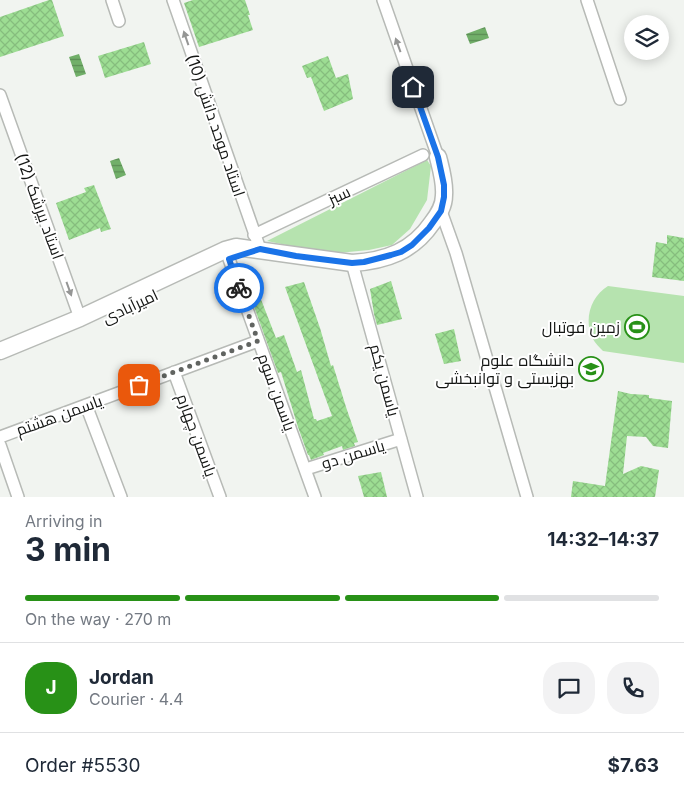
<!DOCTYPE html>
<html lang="en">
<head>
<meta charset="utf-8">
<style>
	body { margin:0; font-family:Inter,Cairo,sans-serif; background:#f2f2f3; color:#1f2937; height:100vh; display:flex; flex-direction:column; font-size:19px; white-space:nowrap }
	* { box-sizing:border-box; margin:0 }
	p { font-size:16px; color:#747a83 }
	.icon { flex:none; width:28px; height:28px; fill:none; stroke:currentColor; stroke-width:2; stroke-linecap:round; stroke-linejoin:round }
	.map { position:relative; height:497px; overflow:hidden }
	.panel { display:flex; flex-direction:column; background:#fff; flex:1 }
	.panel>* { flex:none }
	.tools { position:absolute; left:624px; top:15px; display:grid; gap:10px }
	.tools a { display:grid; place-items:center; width:45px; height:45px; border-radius:50%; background:#fff; box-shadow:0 2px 12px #0003; font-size:25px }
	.pin { position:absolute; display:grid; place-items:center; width:42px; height:42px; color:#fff; margin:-21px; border-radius:10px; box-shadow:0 2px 8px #0006 }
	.courier { position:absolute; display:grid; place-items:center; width:50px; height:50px; margin:-25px; border:4px solid #1a73e8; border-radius:50%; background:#fff; color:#222; box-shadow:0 1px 6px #0007 }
	.headline em { font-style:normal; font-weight:700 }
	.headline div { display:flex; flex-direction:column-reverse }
	.headline { display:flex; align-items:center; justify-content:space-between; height:85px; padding:0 25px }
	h1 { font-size:32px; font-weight:700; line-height:38px }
	.bar { display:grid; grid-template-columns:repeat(4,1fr); gap:8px 5px; align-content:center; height:60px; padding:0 25px }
	.bar i { height:6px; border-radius:4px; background:#e0e1e3 }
	.bar .selected { background:#289117 }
	.bar p { grid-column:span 4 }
	.line { display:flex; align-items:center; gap:12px; padding:0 25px; border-top:1px solid #e0e1e3 }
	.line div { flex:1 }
	.round { display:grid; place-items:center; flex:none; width:52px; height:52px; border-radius:20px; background:#f2f2f3 }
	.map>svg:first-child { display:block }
</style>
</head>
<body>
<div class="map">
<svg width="684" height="497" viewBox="0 0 684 497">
	<defs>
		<pattern id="water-rules" width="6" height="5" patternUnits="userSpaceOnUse" patternTransform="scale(1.25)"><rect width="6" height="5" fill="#71af69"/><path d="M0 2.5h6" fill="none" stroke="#5c8d55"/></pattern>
		<pattern id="building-cross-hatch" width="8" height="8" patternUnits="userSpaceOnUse" patternTransform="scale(1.25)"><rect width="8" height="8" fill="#9ddd93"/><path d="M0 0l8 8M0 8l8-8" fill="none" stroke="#86bd7e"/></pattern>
	</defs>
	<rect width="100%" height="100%" fill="#f1f4f0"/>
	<!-- park -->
	<path fill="#b6e3af" d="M 427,160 L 431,166 L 427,200 L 410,229 L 392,245 L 369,250 L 338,253 L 305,249 L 267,241 Z
		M 608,286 L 684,296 L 684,363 L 603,351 C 599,347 595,343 593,339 C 583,320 591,296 608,286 Z"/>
	<!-- water -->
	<path fill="url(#water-rules)" d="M 485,27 L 489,38 L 470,44 L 466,34 Z
		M 79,54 L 86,74 L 76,77 L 69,57 Z
		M 119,158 L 126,175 L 116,179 L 110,161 Z"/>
	<!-- building -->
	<path fill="url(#building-cross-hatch)" d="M 49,0 L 52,0 L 64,36 L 0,57 L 0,17 Z
		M 193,0 L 245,0 L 250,15 L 248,15 L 253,30 L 199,47 L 184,3 Z
		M 144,42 L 151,64 L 105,78 L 98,56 Z
		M 328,56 L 336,78 L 348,74 L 353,99 L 324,111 L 311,77 L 307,78 L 302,66 Z
		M 94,185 L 111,229 L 101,232 L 100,228 L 69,240 L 56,203 L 86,192 L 84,188 Z
		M 667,235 L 684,238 L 684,281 L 652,277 L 656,242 L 667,244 Z
		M 391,281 L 402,319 L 377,325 L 374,314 L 370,289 Z
		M 304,282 L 320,328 L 331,366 L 333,365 L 346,407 L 358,442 L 354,443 L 355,446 L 343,450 L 342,446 L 323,453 L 324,455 L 311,460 L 309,455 L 308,455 L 298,427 L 281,372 L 278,373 L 247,287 L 255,284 L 276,338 L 284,335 L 297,372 L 301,370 L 314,419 L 316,419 L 317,421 L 332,416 L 285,287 Z
		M 454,329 L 461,361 L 444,364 L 435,334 Z
		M 618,391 L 631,394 L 649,395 L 649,398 L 672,401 L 668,448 L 653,446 L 646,437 L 627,436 L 623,474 L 641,466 L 659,470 L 655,497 L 571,497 L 573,481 L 605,486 Z
		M 381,472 L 387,497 L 364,497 L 358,476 Z"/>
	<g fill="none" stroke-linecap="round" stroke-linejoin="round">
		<defs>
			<path id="street" d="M 112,0 L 119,21
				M 173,0 L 260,249
				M 383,0 L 438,157
				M 587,0 L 620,99
				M 0,95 L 80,318
				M 441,211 L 456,253 L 527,497
				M 254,235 L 423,155
				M 229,259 L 315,497
				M 352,263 L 417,497
				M 174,372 L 220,497
				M 86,405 L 121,497
				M 0,437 L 258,341
				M 0,445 L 18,497
				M 306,469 L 401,439"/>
			<path id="secondary" d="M 0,351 L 80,318 L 225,250 L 236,247 L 352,263 C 386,261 413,251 432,223 C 439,214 444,206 444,195 C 445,182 441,169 438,157"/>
		</defs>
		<!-- street casing -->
		<use href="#street" stroke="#b7bab6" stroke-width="14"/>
		<!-- secondary casing -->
		<use href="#secondary" stroke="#b7bab6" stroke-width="19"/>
		<!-- street -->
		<use href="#street" stroke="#fff" stroke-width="11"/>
		<!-- secondary -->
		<use href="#secondary" stroke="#fff" stroke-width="16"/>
	</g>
	<!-- one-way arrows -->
	<defs><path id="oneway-solid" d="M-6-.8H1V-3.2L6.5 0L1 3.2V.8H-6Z" transform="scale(1.25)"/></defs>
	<g fill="#959695">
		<use href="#oneway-solid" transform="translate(186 38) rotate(-109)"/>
		<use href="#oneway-solid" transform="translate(398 45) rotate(-110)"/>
		<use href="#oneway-solid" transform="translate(69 289) rotate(70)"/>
	</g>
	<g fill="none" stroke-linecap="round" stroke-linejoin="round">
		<!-- done -->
		<path stroke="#616461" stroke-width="5" stroke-dasharray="0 9" d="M 139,385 L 258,341 L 239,288"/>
		<!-- route -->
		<path stroke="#1a73e8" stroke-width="6" d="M 239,288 L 229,259 L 260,249 L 296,256 L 352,263 L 364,262 L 391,255 L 401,252 L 412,245 L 429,228 L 441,211 L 444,197 L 444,185 L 438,157 L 413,87"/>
	</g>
	<!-- icons -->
	<defs>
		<symbol id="stadium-ring" viewBox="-11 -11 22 22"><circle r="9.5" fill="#fff" stroke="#289117" stroke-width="1.5"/><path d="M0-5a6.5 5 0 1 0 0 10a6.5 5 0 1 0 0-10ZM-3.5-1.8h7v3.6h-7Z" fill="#289117"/></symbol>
		<symbol id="university-ring" viewBox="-11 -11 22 22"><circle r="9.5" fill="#fff" stroke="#289117" stroke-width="1.5"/><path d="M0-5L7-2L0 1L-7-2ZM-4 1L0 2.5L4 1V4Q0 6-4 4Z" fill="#289117"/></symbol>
	</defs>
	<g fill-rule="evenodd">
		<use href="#stadium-ring" x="623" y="313" width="28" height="28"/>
		<use href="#university-ring" x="577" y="355" width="28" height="28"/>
	</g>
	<g text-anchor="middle" stroke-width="4" stroke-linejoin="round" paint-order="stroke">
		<!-- street labels -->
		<g font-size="16" fill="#141614" stroke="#fff">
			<text transform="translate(216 125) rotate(71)" y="6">استاد موحد دانش (10)</text>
			<text transform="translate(339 195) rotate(-25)" y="6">سبز</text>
			<text transform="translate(40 206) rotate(70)" y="6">استاد بیرشک (12)</text>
			<text transform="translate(130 306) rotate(-25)" y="6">امیرآبادی</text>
			<text transform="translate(385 380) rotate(75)" y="6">یاسمن یکم</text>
			<text transform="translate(277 392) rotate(70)" y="6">یاسمن سوم</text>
			<text transform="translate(59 415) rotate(-20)" y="6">یاسمن هشتم</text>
			<text transform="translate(197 435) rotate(70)" y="6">یاسمن چهارم</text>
			<text transform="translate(353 454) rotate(-17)" y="6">یاسمن دو</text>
		</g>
		<!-- poi labels -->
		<g font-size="16" fill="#141614" stroke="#fff" text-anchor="end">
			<text x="620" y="333">زمین فوتبال</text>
			<text x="574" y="366">دانشگاه علوم<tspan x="574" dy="18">بهزیستی و توانبخشی</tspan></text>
		</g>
	</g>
</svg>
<div class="tools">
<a><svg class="icon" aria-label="layers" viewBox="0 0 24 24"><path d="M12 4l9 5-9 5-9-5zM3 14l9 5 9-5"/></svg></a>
</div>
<div class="pin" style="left:139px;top:385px;background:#ea580c"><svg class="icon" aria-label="bag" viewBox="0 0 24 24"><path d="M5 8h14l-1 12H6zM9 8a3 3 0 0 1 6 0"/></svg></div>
<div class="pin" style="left:413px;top:87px;background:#1f2937"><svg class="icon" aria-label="home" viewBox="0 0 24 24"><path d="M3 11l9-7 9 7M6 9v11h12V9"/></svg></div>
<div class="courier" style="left:239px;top:288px"><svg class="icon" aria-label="bike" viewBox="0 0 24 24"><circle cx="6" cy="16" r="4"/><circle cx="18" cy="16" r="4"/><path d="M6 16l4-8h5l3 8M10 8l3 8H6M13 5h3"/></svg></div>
</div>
<section class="panel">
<div class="headline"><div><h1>3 min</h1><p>Arriving in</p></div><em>14:32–14:37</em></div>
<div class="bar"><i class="selected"></i><i class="selected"></i><i class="selected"></i><i></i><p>On the way · 270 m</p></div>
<div class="line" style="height:90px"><b class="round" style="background:#289117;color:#fff">J</b><div><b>Jordan</b><p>Courier · 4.4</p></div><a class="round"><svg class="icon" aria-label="chat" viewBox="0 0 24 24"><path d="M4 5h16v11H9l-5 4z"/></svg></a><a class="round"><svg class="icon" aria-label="phone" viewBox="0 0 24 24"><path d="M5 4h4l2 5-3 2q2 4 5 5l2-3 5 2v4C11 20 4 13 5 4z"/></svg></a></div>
<div class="line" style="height:65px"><div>Order #5530</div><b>$7.63</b></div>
</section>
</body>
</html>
